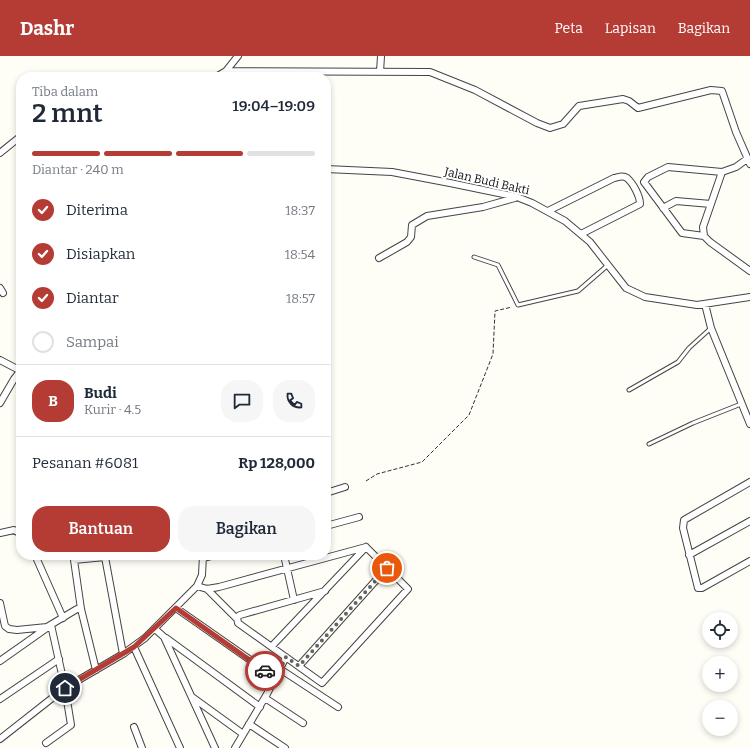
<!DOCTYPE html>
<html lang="id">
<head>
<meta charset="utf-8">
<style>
	body { margin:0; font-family:Bitter,serif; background:#f6f6f7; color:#1f2937; height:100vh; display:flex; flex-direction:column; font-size:15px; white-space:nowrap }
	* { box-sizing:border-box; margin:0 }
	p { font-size:13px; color:#747a83 }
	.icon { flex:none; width:22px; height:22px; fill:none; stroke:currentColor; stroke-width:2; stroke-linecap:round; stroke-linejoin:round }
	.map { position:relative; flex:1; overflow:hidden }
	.drawer { position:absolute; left:16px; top:16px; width:315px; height:488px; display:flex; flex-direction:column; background:#fff; border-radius:16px; box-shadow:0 2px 6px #0003 }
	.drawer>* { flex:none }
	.controls { position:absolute; left:702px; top:556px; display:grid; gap:8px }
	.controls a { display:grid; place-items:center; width:36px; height:36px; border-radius:50%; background:#fff; box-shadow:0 2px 6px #0003; font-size:20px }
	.pin { position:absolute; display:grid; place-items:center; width:34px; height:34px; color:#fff; margin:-17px; border:2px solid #fff; border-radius:50%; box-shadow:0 1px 4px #0007 }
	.courier { position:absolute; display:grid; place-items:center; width:40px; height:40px; margin:-20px; border:3px solid #b43c35; border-radius:50%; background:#fff; color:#222; box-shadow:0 1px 5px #0007 }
	.overview em { font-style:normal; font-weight:600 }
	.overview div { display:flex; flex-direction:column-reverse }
	.overview { display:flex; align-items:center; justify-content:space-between; height:68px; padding:0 16px }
	h1 { font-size:26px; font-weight:600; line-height:30px }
	.bar { display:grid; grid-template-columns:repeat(4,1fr); gap:6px 4px; align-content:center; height:48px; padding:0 16px }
	.bar i { height:5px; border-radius:3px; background:#e0e1e3 }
	.bar .on { background:#b43c35 }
	.bar p { grid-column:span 4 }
	.line { display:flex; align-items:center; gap:10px; padding:0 16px; border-top:1px solid #e0e1e3 }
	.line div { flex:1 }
	.round { display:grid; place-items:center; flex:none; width:42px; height:42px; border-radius:16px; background:#f6f6f7 }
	ol { padding:0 16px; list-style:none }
	li { display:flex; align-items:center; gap:12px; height:44px }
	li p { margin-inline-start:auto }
	li .icon { padding:4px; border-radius:50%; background:#b43c35; color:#fff; stroke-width:4 }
	li:last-child { color:#747a83 }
	li i { width:22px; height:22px; border:2px solid #e0e1e3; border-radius:50% }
	.cta { display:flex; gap:8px; margin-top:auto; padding:8px 16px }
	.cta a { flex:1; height:46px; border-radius:16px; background:#b43c35; color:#fff; font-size:16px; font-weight:600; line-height:46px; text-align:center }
	.cta a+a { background:#f6f6f7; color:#1f2937 }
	header { display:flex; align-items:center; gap:24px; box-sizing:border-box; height:56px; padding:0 20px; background:#b43c35; color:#fff }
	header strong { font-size:19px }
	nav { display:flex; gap:22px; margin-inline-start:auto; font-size:14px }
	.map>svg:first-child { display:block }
</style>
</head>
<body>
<header>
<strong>Dashr</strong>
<nav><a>Peta</a><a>Lapisan</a><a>Bagikan</a></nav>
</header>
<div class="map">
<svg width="750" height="692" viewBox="0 0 750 692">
	<rect width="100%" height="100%" fill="#fefdf6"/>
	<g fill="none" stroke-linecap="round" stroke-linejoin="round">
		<defs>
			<path id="lane" d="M 474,201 L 498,209 L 518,249 L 578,235 L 608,209
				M 629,334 L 678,306 L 689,292 L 711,272
				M 649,388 L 693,367 L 741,348"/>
			<path id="street" d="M 226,15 L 430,16 L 475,34 L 537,67 L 550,72 L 563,68 L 579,50 L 623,43 L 629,45 L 638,52 L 711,34 L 722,35 L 736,76 L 750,108
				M 380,16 L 381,0
				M 216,21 L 226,15 L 238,0
				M 0,97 L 21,80
				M 747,103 L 736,111 L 722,116 L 703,171 L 704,180 L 710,186 L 750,215
				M 326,113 L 392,116 L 450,127 L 517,141 L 532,147 L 565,165 L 590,186 L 626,232 L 645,241 L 697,249 L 750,241
				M 663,152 L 676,145 L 711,148
				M 548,155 L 614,122 C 619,121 623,119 627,122 C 633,127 640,140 640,148 L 581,178
				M 704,180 L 682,177 L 644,126 L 648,121 L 668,111 L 722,116
				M 379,202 L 407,186 L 411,181 L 412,169 L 427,160 L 483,151 L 515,142
				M 0,232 L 3,237
				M 705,248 L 711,272 L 750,368
				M 0,304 L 21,315
				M 0,347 L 14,323 L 21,314
				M 750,426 L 684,464 L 683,472 L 698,532 L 702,532 L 750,505
				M 326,437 L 345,431
				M 326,470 L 359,461
				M 0,477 L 14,474 L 21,478
				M 35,499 L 63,562
				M 284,499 L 294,544
				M 689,499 L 750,465
				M 203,502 L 215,499
				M 197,530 L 207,533 L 219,531 L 366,491
				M 207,533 L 236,562
				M 325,535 L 240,559 L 237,561 L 238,567 L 322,627 L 408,533 L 366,491
				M 0,547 L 5,570 L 9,573 L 17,574 L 47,571 L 77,553 L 81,553 L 96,614
				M 176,552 L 276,622
				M 81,553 L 74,504 L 105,501 L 123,598
				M 155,573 L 164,581 L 215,692
				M 166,582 L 260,651
				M 272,590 L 366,491
				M 134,591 L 180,692
				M 0,605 L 51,569 L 65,632 L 71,669 L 46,687
				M 299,610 L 387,512
				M 280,613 L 338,651
				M 192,641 L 243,678
				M 265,642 L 303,667
				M 0,643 L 59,603
				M 249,668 L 285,692
				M 134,671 L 142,692
				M 0,683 L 65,632 L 123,598 L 145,582 L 197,530 L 202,519 L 203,499
				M 235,692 L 267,638 L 286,601"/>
		</defs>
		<!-- lane casing -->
		<use href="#lane" stroke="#444" stroke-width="5"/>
		<!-- street casing -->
		<use href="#street" stroke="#444" stroke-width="8"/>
		<!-- path -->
		<path stroke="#333" stroke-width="1" stroke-dasharray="4 2" stroke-linecap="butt" d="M 366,425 L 377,418 L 422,406 L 469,359 L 493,298 L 495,255 L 512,251"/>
		<!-- lane -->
		<use href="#lane" stroke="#fff" stroke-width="3"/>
		<!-- street -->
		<use href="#street" stroke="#fff" stroke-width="6"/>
	</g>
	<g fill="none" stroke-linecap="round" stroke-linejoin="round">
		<!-- done -->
		<path stroke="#646461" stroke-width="4" stroke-dasharray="0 7.2" d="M 265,615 L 276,622 L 286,601 L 299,610 L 387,512"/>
		<!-- route -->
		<path stroke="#b43c35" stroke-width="5" d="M 65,632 L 134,591 L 176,552 L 265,615"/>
	</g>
	<g text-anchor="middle" stroke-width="4" stroke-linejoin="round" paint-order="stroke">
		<!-- street labels -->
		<g font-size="12" fill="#111" stroke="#fff">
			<text transform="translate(487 125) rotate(13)" y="4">Jalan Budi Bakti</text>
		</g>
	</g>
</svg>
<div class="controls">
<a><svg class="icon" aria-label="locate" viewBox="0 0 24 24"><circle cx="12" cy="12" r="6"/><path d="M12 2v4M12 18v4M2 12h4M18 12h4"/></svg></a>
<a>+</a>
<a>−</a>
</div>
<div class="pin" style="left:387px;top:512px;background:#ea580c"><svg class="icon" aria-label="bag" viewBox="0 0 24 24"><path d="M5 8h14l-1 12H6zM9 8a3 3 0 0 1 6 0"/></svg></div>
<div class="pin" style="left:65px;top:632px;background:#1f2937"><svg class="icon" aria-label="home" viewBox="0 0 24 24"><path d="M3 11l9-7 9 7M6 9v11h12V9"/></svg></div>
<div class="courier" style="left:265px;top:615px"><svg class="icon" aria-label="car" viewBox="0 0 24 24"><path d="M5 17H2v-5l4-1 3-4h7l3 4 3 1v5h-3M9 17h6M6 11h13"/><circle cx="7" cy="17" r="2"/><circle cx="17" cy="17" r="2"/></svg></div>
<section class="drawer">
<div class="overview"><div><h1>2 mnt</h1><p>Tiba dalam</p></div><em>19:04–19:09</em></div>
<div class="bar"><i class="on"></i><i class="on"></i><i class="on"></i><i></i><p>Diantar · 240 m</p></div>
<ol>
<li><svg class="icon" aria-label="check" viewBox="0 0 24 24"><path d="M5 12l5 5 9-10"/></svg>Diterima<p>18:37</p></li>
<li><svg class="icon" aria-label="check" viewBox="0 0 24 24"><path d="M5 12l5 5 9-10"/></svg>Disiapkan<p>18:54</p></li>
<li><svg class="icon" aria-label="check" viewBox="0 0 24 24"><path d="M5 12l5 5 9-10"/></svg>Diantar<p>18:57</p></li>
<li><i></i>Sampai</li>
</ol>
<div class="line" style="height:72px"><b class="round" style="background:#b43c35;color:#fff">B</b><div><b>Budi</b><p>Kurir · 4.5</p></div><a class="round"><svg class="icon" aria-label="chat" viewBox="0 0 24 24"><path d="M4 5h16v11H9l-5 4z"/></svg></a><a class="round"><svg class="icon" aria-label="phone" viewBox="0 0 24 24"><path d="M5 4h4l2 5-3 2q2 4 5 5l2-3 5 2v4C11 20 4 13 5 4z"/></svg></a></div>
<div class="line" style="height:52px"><div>Pesanan #6081</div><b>Rp 128,000</b></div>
<div class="cta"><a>Bantuan</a><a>Bagikan</a></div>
</section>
</div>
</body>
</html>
